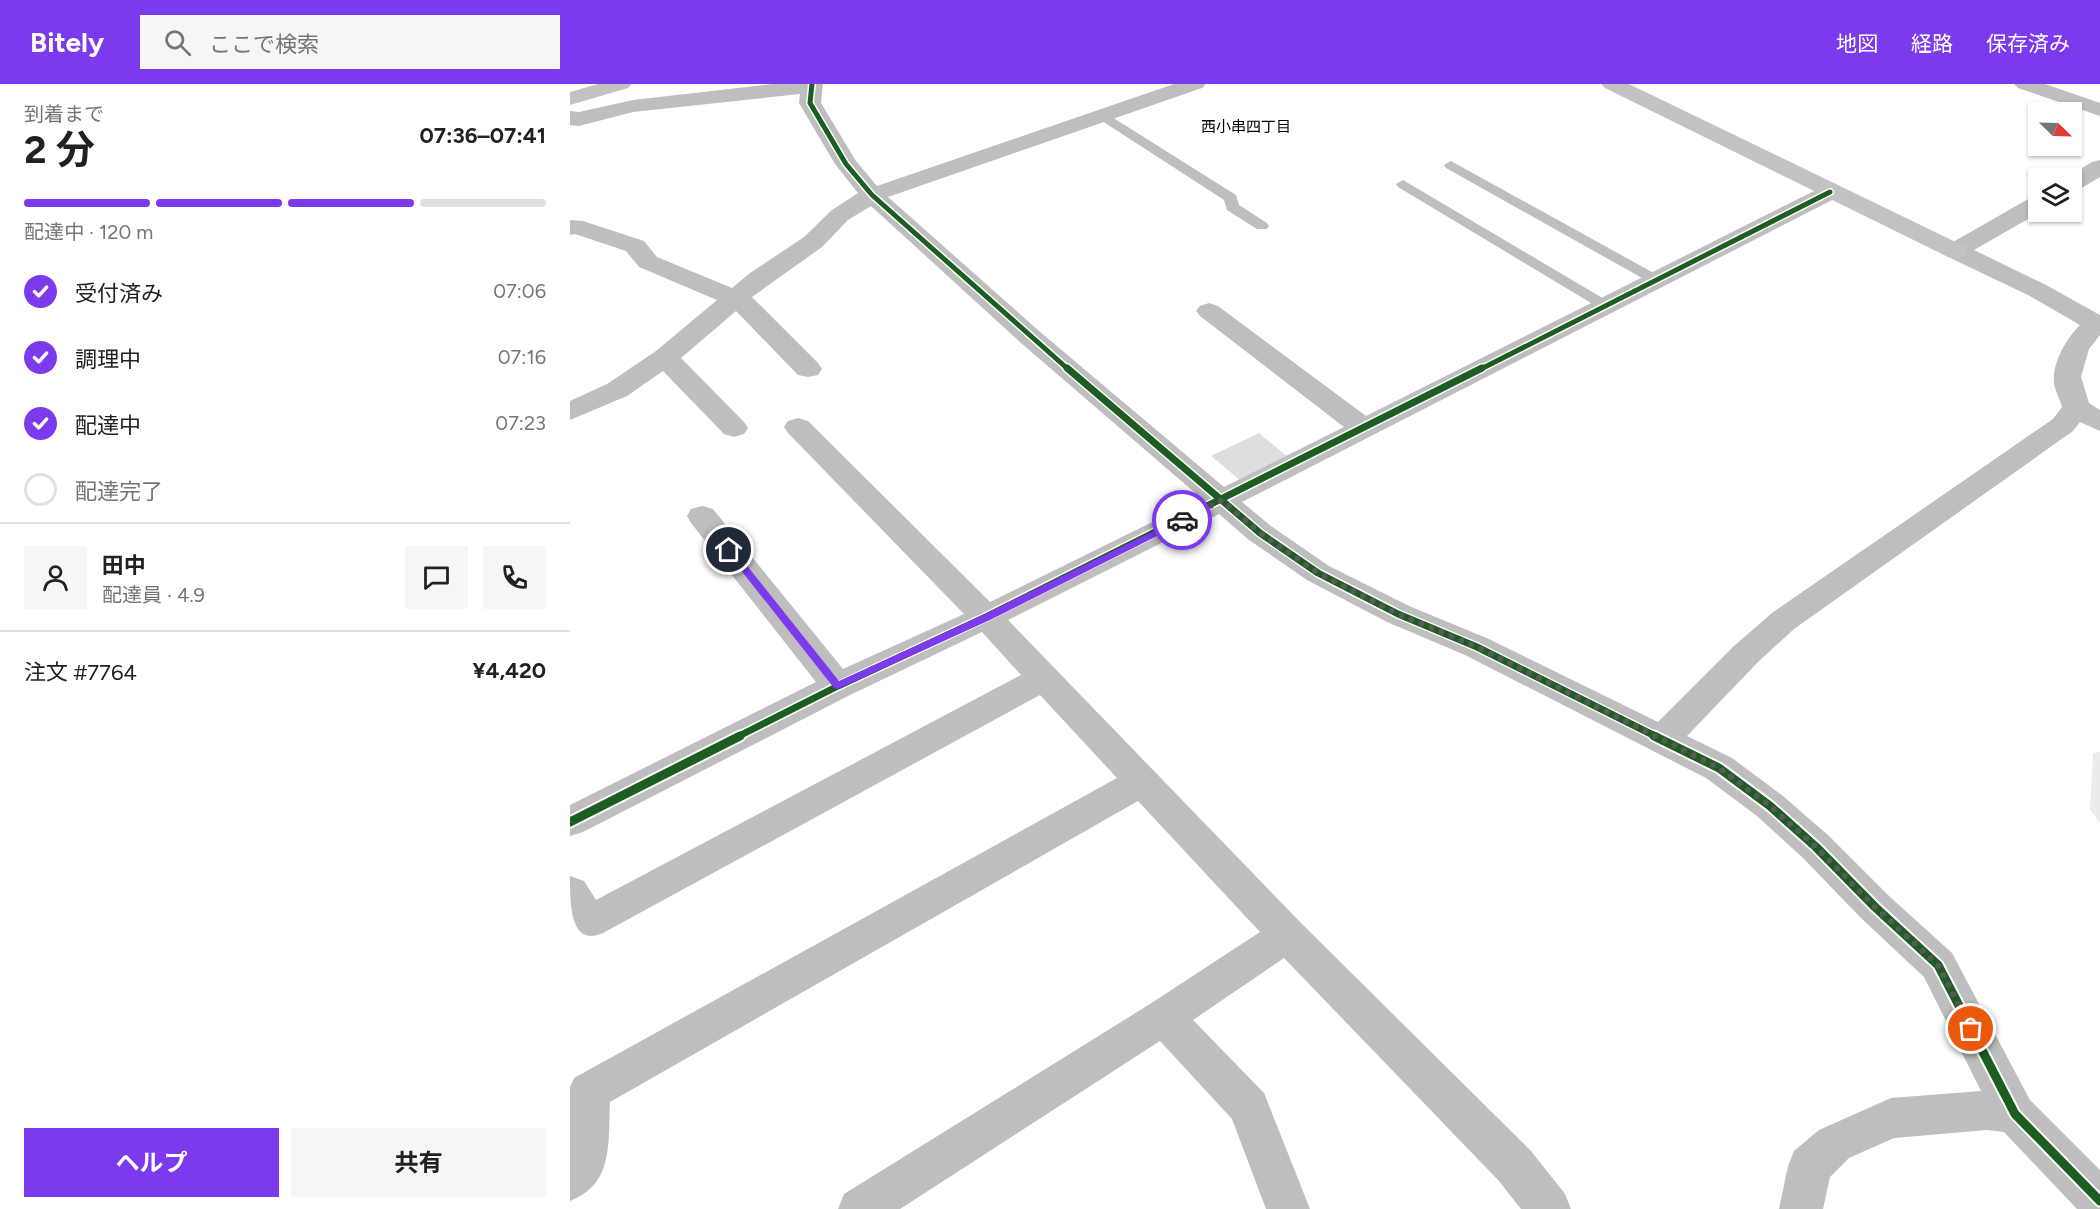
<!DOCTYPE html>
<html lang="ja">
<head>
<meta charset="utf-8">
<style>
	body { margin:0; font-family:Figtree,"Noto Sans JP",sans-serif; background:#f6f6f6; color:#202124; height:100vh; display:flex; flex-direction:column; font-size:22px; white-space:nowrap }
	* { box-sizing:border-box; margin:0 }
	p { font-size:20px; color:#757577 }
	.icon { flex:none; width:33px; height:33px; fill:none; stroke:currentColor; stroke-width:2; stroke-linecap:round; stroke-linejoin:round }
	.map { position:relative; flex:1; overflow:hidden }
	.sheet { display:flex; flex-direction:column; background:#fff; width:570px }
	.sheet>* { flex:none }
	.needle { width:39px; rotate:113deg }
	.fabs { position:absolute; left:1458px; top:18px; display:grid; gap:12px }
	.fabs a { display:grid; place-items:center; width:54px; height:54px; border-radius:0px; background:#fff; box-shadow:0 2px 4px #0004; font-size:30px }
	.pin { position:absolute; display:grid; place-items:center; width:51px; height:51px; color:#fff; margin:-26px; border:3px solid #fff; border-radius:50%; box-shadow:0 2px 6px #0007 }
	.courier { position:absolute; display:grid; place-items:center; width:60px; height:60px; margin:-30px; border:4px solid #7c3aed; border-radius:50%; background:#fff; color:#222; box-shadow:0 2px 8px #0007 }
	.head em { font-style:normal; font-weight:700 }
	.head div { display:flex; flex-direction:column-reverse }
	.head { display:flex; align-items:center; justify-content:space-between; height:102px; padding:0 24px }
	h1 { font-size:39px; font-weight:700; line-height:45px }
	.bar { display:grid; grid-template-columns:repeat(4,1fr); gap:9px 6px; align-content:center; height:72px; padding:0 24px }
	.bar i { height:8px; border-radius:4px; background:#e0e0e0 }
	.bar .active { background:#7c3aed }
	.bar p { grid-column:span 4 }
	.line { display:flex; align-items:center; gap:15px; padding:0 24px; border-top:2px solid #e0e0e0 }
	.line div { flex:1 }
	.round { display:grid; place-items:center; flex:none; width:63px; height:63px; border-radius:0px; background:#f6f6f6 }
	ol { padding:0 24px; list-style:none }
	li { display:flex; align-items:center; gap:18px; height:66px }
	li p { margin-inline-start:auto }
	li .icon { padding:6px; border-radius:50%; background:#7c3aed; color:#fff; stroke-width:4 }
	li:last-child { color:#757577 }
	li i { width:33px; height:33px; border:3px solid #e0e0e0; border-radius:50% }
	.button { display:flex; gap:12px; margin-top:auto; padding:12px 24px }
	.button a { flex:1; height:69px; border-radius:0px; background:#7c3aed; color:#fff; font-size:24px; font-weight:700; line-height:69px; text-align:center }
	.button a+a { background:#f6f6f6; color:#202124 }
	header { display:flex; align-items:center; gap:36px; box-sizing:border-box; height:84px; padding:0 30px; background:#7c3aed; color:#fff }
	header strong { font-size:28px }
	nav { display:flex; gap:33px; margin-inline-start:auto; font-size:21px }
	.search { width:420px; height:54px; background:#f6f6f6; display:flex; align-items:center; gap:15px; box-sizing:border-box; padding:0 21px; border-radius:0px; color:#757577; font-size:22px }
	main { display:flex; flex:1; min-height:0 }
	.map>svg:first-child { display:block }
</style>
</head>
<body>
<header>
<strong>Bitely</strong>
<div class="search"><svg class="icon" aria-label="search" viewBox="0 0 24 24"><circle cx="10" cy="10" r="6"/><path d="M15 15l6 6"/></svg>ここで検索</div>
<nav><a>地図</a><a>経路</a><a>保存済み</a></nav>
</header>
<main>
<section class="sheet">
<div class="head"><div><h1>2 分</h1><p>到着まで</p></div><em>07:36–07:41</em></div>
<div class="bar"><i class="active"></i><i class="active"></i><i class="active"></i><i></i><p>配達中 · 120 m</p></div>
<ol>
<li><svg class="icon" aria-label="check" viewBox="0 0 24 24"><path d="M5 12l5 5 9-10"/></svg>受付済み<p>07:06</p></li>
<li><svg class="icon" aria-label="check" viewBox="0 0 24 24"><path d="M5 12l5 5 9-10"/></svg>調理中<p>07:16</p></li>
<li><svg class="icon" aria-label="check" viewBox="0 0 24 24"><path d="M5 12l5 5 9-10"/></svg>配達中<p>07:23</p></li>
<li><i></i>配達完了</li>
</ol>
<div class="line" style="height:108px"><a class="round"><svg class="icon" aria-label="person" viewBox="0 0 24 24"><circle cx="12" cy="8" r="4"/><path d="M4 21q1-7 8-7t8 7"/></svg></a><div><b>田中</b><p>配達員 · 4.9</p></div><a class="round"><svg class="icon" aria-label="chat" viewBox="0 0 24 24"><path d="M4 5h16v11H9l-5 4z"/></svg></a><a class="round"><svg class="icon" aria-label="phone" viewBox="0 0 24 24"><path d="M5 4h4l2 5-3 2q2 4 5 5l2-3 5 2v4C11 20 4 13 5 4z"/></svg></a></div>
<div class="line" style="height:78px"><div>注文 #7764</div><b>¥4,420</b></div>
<div class="button"><a>ヘルプ</a><a>共有</a></div>
</section>
<div class="map">
<svg width="1530" height="1125" viewBox="0 0 1530 1125">
	<rect width="100%" height="100%" fill="#fff"/>
	<!-- green -->
	<path fill="#ebebeb" d="M 1530,668 L 1530,739 L 1520,726 L 1523,669 Z"/>
	<!-- building -->
	<path fill="#dedede" d="M 689,349 L 718,373 L 670,396 L 641,372 Z"/>
	<g fill="none" stroke-linecap="round" stroke-linejoin="round">
		<!-- lane -->
		<path fill="#bebebe" fill-rule="evenodd" d="M 534,28 L 666,111 L 669,121 L 697,139 L 699,142 L 697,145 L 687,145 L 657,126 L 654,116 L 529,35 L 528,32 L 529,29 Z
			M 881,77 L 1091,193 L 1093,196 L 1091,199 L 1081,199 L 876,84 L 874,81 Z
			M 833,96 L 1041,219 L 1044,222 L 1041,225 L 1031,225 L 828,103 L 826,100 Z"/>
		<!-- street -->
		<path fill="#bebebe" fill-rule="evenodd" d="M 202,0 L 253,0 L 251,19 L 286,77 L 307,102 L 604,0 L 636,0 L 632,4 L 318,113 L 469,247 L 654,403 L 774,343 L 630,232 L 626,227 L 630,222 L 639,219 L 648,222 L 796,332 L 1252,103 L 1260,101 L 1268,103 L 1272,108 L 1268,113 L 672,418 L 701,442 L 759,482 L 839,522 L 919,555 L 1088,638 L 1164,562 L 1202,529 L 1483,335 L 1492,323 C 1490,315 1485,307 1484,299 C 1482,279 1496,255 1510,241 L 1458,211 L 1376,172 L 1373,167 L 1376,162 L 1460,114 L 1468,112 L 1468,128 L 1470,128 L 1404,166 L 1476,201 L 1530,231 L 1530,251 L 1519,265 L 1511,293 L 1519,319 L 1530,326 L 1530,347 L 1510,338 L 1503,347 L 1224,545 L 1188,578 L 1117,652 L 1162,674 L 1213,712 L 1259,752 L 1319,812 L 1382,869 L 1460,1016 L 1530,1086 L 1530,1125 L 1507,1125 L 1434,1048 L 1417,1046 L 1324,1054 L 1279,1074 L 1260,1093 L 1253,1125 L 1209,1125 L 1218,1082 L 1224,1067 L 1249,1046 L 1321,1014 L 1411,1007 L 1354,893 L 1291,834 L 1233,774 L 1187,732 L 1136,694 L 895,571 L 817,538 L 737,496 L 679,456 L 649,430 L 438,536 L 731,839 L 961,1067 L 995,1110 L 1001,1125 L 951,1125 L 929,1097 L 714,874 L 623,936 L 694,1009 L 740,1125 L 696,1125 L 662,1035 L 590,957 L 330,1125 L 268,1125 L 274,1110 L 580,920 L 690,848 L 568,717 L 40,1018 C 38,1059 44,1100 0,1117 L 0,1003 L 4,994 L 547,694 L 470,611 L 33,849 C 0,864 0,820 0,792 L 14,797 L 26,816 L 451,591 L 412,548 L 280,611 L 13,748 L 0,752 L 0,721 L 246,598 L 121,439 L 117,432 L 121,425 L 132,422 L 143,425 L 273,585 L 394,530 L 218,349 L 214,343 L 218,337 L 228,334 L 238,337 L 420,518 L 631,414 L 451,259 L 301,122 L 278,136 L 252,163 L 182,213 L 248,279 L 252,285 L 248,291 L 238,293 L 228,291 L 166,227 L 111,274 L 174,338 L 178,344 L 174,350 L 164,353 L 154,350 L 93,287 L 57,312 L 0,336 L 0,317 L 37,300 L 86,267 L 147,216 L 69,183 L 56,167 L 5,150 L 0,151 L 0,136 L 13,137 L 74,157 L 87,173 L 162,204 L 180,189 L 234,153 L 262,126 L 288,109 L 265,80 L 229,19 L 230,10 L 63,28 L 9,42 L 0,41 L 0,27 L 9,28 L 63,16 Z
			M 1444,0 L 1475,0 L 1530,19 L 1530,32 L 1448,4 Z
			M 1530,76 L 1530,93 L 1510,105 L 1502,107 L 1502,94 L 1495,94 L 1522,78 Z"/>
		<!-- secondary -->
		<path fill="#c2c2c2" fill-rule="evenodd" d="M 28,0 L 62,0 L 58,4 L 0,21 L 0,8 Z
			M 1031,0 L 1059,0 L 1394,162 L 1397,167 L 1394,172 L 1385,174 L 1376,172 L 1035,4 Z"/>
		<defs>
			<path id="cycleway-far2" d="M 242,0 L 240,19 L 276,80 L 302,111 L 499,286
				M 909,286 L 1260,108"/>
			<path id="cycleway-far1" d="M 497,284 L 690,449 L 748,489 L 828,530 L 907,563 L 1087,653
				M 167,653 L 268,602 L 416,533 L 912,284"/>
			<path id="cycleway" d="M 1084,652 L 1149,684 L 1200,722 L 1246,763 L 1305,823 L 1368,881 L 1445,1030 L 1530,1117
				M 0,738 L 170,652"/>
		</defs>
		<!-- cycleway-far2 casing -->
		<use href="#cycleway-far2" stroke="#fff" stroke-width="8"/>
		<!-- cycleway-far1 casing -->
		<use href="#cycleway-far1" stroke="#fff" stroke-width="10"/>
		<!-- cycleway casing -->
		<use href="#cycleway" stroke="#fff" stroke-width="13"/>
		<!-- cycleway-far2 -->
		<use href="#cycleway-far2" stroke="#1b5e20" stroke-width="5"/>
		<!-- cycleway-far1 -->
		<use href="#cycleway-far1" stroke="#1b5e20" stroke-width="7"/>
		<!-- cycleway -->
		<use href="#cycleway" stroke="#1b5e20" stroke-width="9"/>
	</g>
	<!-- route -->
	<path fill="#7c3aed" d="M 612,433 L 615,434 L 615,438 L 420,536 L 268,605 L 264,604 L 155,466 L 163,464 L 269,597 L 413,531 Z"/>
	<g fill="none" stroke-linecap="round" stroke-linejoin="round">
		<!-- done -->
		<path stroke="#595959" stroke-width="6" stroke-dasharray="0 10.8" d="M 612,436 L 652,416 L 690,449 L 748,489 L 828,530 L 907,563 L 1149,684 L 1200,722 L 1246,763 L 1305,823 L 1368,881 L 1401,945"/>
	</g>
	<g text-anchor="middle" stroke-width="5" stroke-linejoin="round" paint-order="stroke">
		<!-- far-neighbourhood labels -->
		<g font-size="15" fill="#000" stroke="#fff">
			<text x="676" y="48">西小串四丁目</text>
		</g>
	</g>
</svg>
<div class="fabs">
<a><svg class="needle" viewBox="-14 -14 28 28"><path d="M0-13l5 13h-10z" fill="#e53935"/><path d="M0 13l5-13h-10z" fill="#757577"/></svg></a>
<a><svg class="icon" aria-label="layers" viewBox="0 0 24 24"><path d="M12 4l9 5-9 5-9-5zM3 14l9 5 9-5"/></svg></a>
</div>
<div class="pin" style="left:1401px;top:945px;background:#ea580c"><svg class="icon" aria-label="bag" viewBox="0 0 24 24"><path d="M5 8h14l-1 12H6zM9 8a3 3 0 0 1 6 0"/></svg></div>
<div class="pin" style="left:159px;top:466px;background:#1f2937"><svg class="icon" aria-label="home" viewBox="0 0 24 24"><path d="M3 11l9-7 9 7M6 9v11h12V9"/></svg></div>
<div class="courier" style="left:612px;top:436px"><svg class="icon" aria-label="car" viewBox="0 0 24 24"><path d="M5 17H2v-5l4-1 3-4h7l3 4 3 1v5h-3M9 17h6M6 11h13"/><circle cx="7" cy="17" r="2"/><circle cx="17" cy="17" r="2"/></svg></div>
</div>
</main>
</body>
</html>
